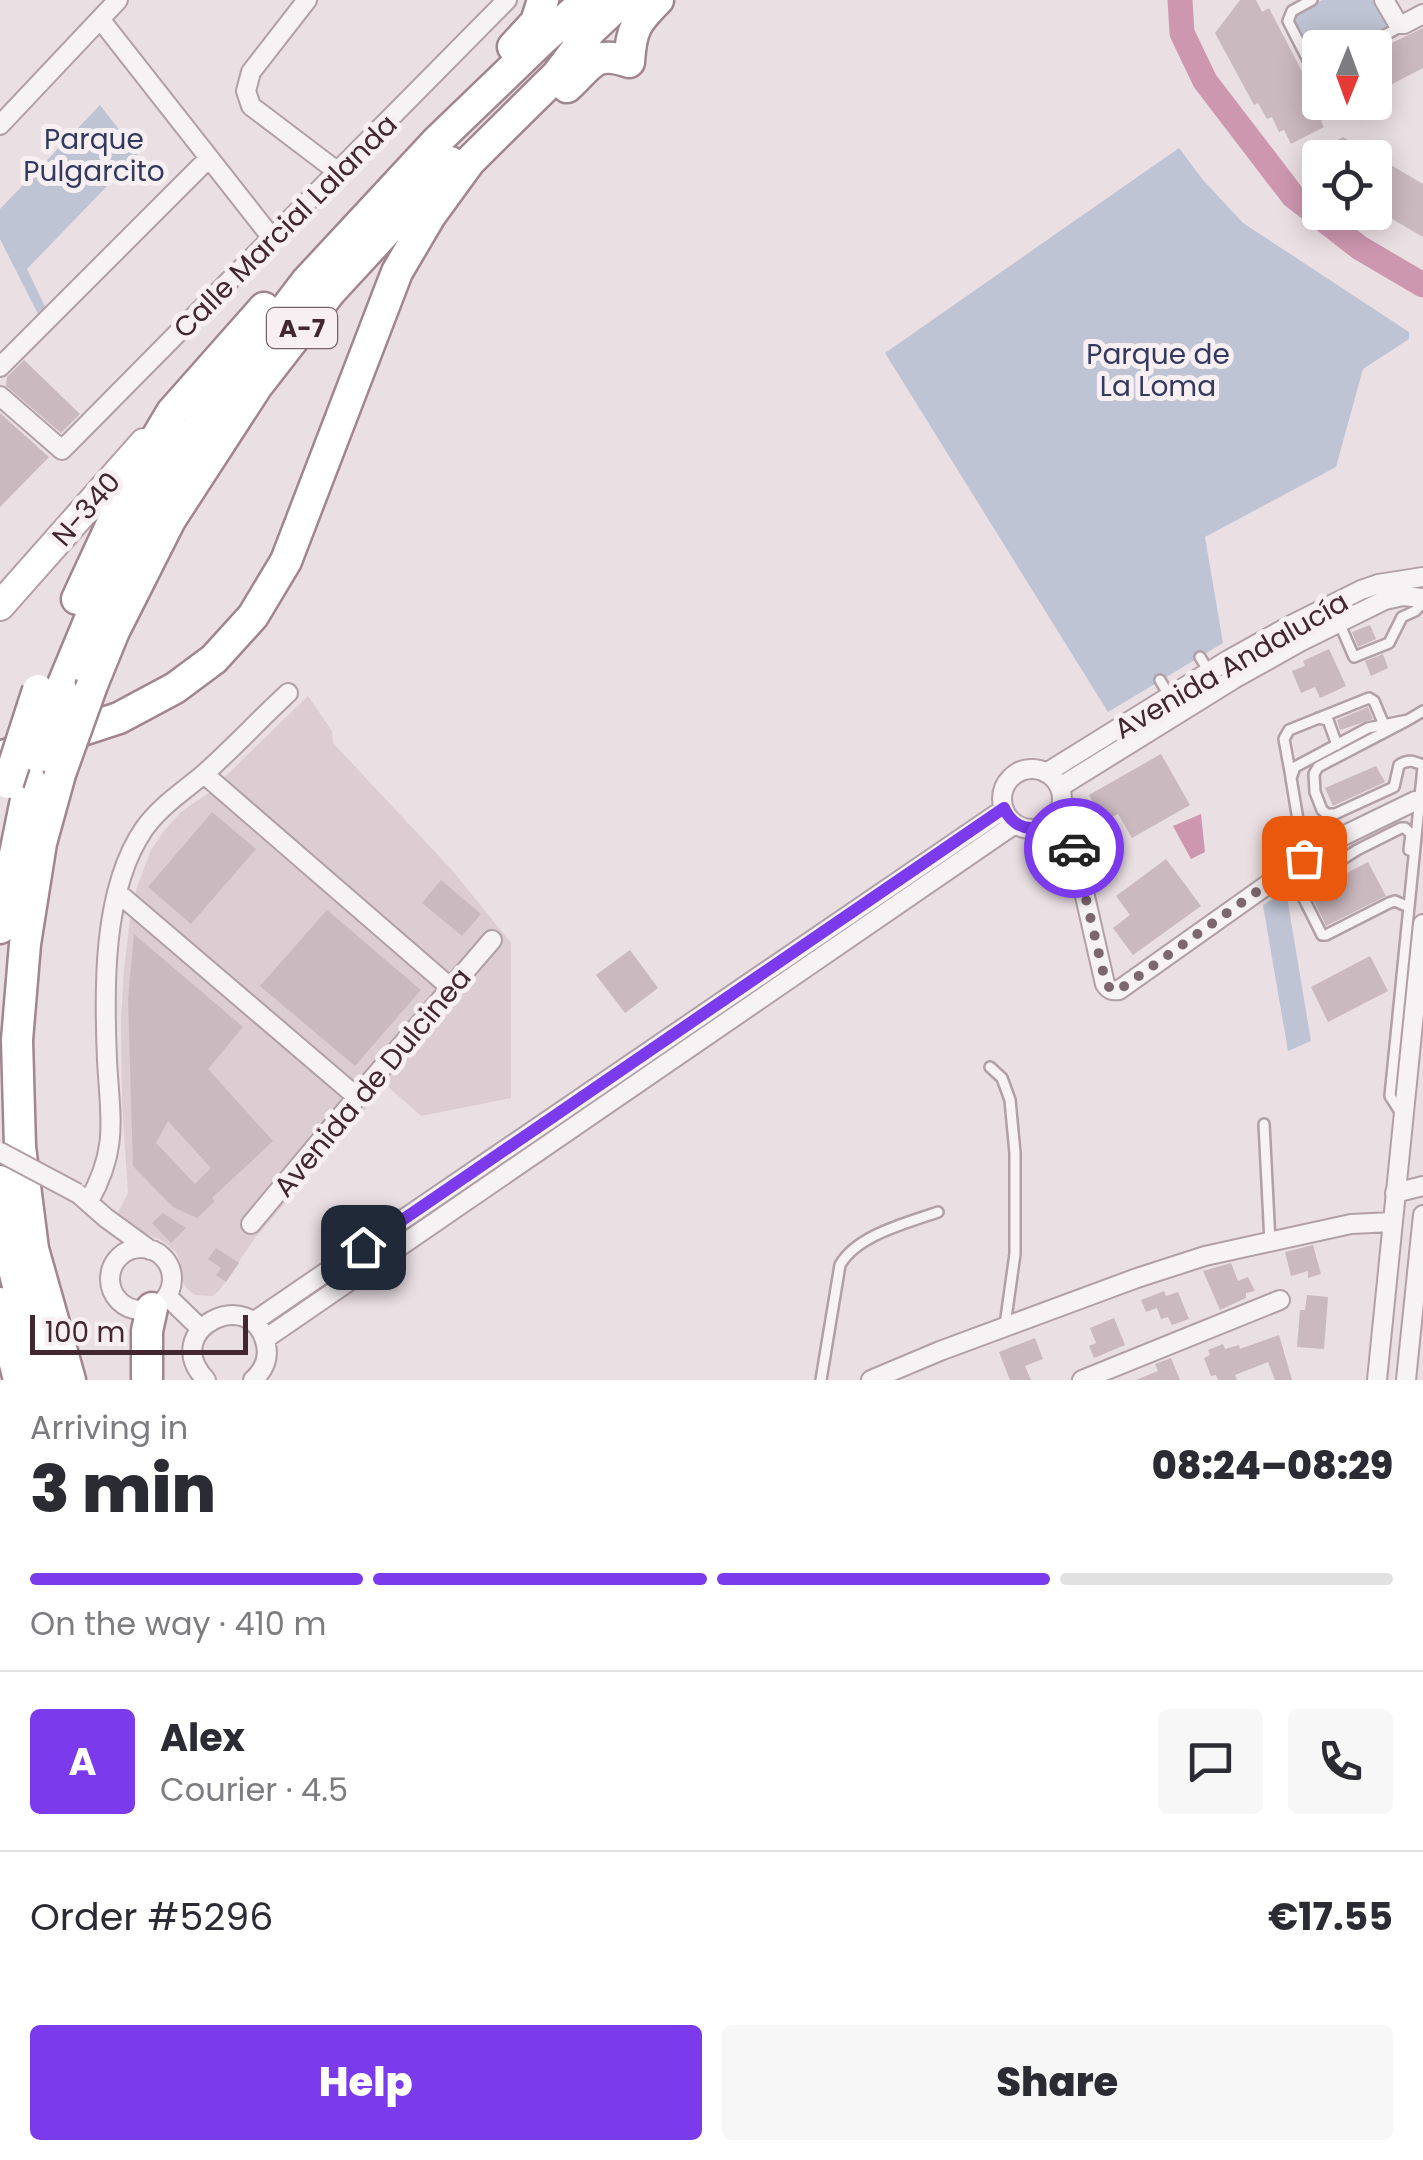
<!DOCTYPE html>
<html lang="en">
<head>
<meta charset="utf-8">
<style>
	body { margin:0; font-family:Poppins,sans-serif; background:#f7f7f7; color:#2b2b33; height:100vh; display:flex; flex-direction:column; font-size:38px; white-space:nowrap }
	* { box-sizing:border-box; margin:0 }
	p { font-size:32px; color:#7c7c81 }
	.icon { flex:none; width:55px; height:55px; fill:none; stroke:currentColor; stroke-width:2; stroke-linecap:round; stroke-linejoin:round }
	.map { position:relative; height:1380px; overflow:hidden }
	.panel { display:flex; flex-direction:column; background:#fff; flex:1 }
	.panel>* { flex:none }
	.needle { width:65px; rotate:181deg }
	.controls { position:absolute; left:1302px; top:30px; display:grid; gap:20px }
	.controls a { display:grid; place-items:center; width:90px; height:90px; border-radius:10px; background:#fff; box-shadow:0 5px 25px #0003; font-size:50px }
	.scale { position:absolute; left:30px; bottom:25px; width:218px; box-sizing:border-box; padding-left:10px; border:5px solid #422630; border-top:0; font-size:28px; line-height:35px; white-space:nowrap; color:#422630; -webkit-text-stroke:8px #f7eff2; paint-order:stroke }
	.pin { position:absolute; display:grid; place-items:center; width:85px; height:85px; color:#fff; margin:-42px; border-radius:20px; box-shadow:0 5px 15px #0006 }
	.courier { position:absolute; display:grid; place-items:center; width:100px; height:100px; margin:-50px; border:8px solid #7c3aed; border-radius:50%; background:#fff; color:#222; box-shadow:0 2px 12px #0007 }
	.head em { font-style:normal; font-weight:800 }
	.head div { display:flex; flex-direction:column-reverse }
	.head { display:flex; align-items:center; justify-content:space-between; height:170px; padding:0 30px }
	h1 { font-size:65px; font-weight:800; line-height:75px }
	.bar { display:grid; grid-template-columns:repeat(4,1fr); gap:15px 10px; align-content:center; height:120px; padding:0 30px }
	.bar i { height:12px; border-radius:8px; background:#e1e1e2 }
	.bar .active { background:#7c3aed }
	.bar p { grid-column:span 4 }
	.line { display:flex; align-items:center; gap:25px; padding:0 30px; border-top:2px solid #e1e1e2 }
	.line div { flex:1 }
	.round { display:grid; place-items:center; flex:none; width:105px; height:105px; border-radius:10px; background:#f7f7f7 }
	.primary-button { display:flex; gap:20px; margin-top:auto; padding:20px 30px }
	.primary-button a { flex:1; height:115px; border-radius:10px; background:#7c3aed; color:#fff; font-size:40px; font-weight:800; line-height:115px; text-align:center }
	.primary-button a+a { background:#f7f7f7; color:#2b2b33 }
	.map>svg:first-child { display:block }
</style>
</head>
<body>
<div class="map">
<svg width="1423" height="1380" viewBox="0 0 1423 1380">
	<rect width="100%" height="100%" fill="#eadfe3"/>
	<!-- built -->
	<path fill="#dccdd2" d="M 308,696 L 332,731 L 333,743 L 452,870 L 511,943 L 511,1098 L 421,1116 L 386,1085 L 255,1238 L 219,1291 L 212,1296 L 195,1295 L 187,1289 L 183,1282 L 180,1261 L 176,1252 L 161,1240 L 141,1232 L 117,1214 L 128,1194 L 122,1102 L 121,1020 L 124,969 L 130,921 L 137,887 L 151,850 L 163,832 L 181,812 L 207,794 Z"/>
	<!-- green -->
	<path fill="#bfc4d4" d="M 1323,0 L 1375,0 L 1389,26 L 1348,47 L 1320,48 L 1320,61 C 1318,60 1315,60 1313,58 C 1308,54 1294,25 1295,19 C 1298,9 1315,4 1323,0 Z
		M 100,105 L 138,154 L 27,269 L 50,317 L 43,324 L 0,239 L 0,209 Z
		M 1179,148 L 1203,180 L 1243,223 L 1409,332 L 1409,339 L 1363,369 L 1336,467 L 1205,537 L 1223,643 L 1108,712 L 885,353 Z
		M 1286,891 L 1311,1041 L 1288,1051 L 1263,905 Z"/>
	<!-- water -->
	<path fill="#cd97b0" d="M 1201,814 L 1205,852 L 1191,859 L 1173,826 Z"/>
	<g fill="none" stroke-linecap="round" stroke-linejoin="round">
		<!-- river -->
		<path stroke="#cd97b0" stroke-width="25" d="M 1180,0 L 1182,33 L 1205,81 L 1293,196 L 1360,248 L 1423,285"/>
	</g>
	<!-- building -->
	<path fill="#cab9bf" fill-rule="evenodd" d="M 1240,0 L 1256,0 L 1262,12 L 1269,8 L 1309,85 L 1320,79 L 1320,102 L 1357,102 L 1321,121 L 1324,127 L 1291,144 L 1284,130 L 1279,132 L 1272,117 L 1267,119 L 1258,103 L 1254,105 L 1215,33 Z
		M 1423,28 L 1423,68 L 1375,93 L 1375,51 Z
		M 1343,137 L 1423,184 L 1423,237 L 1375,209 L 1375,158 L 1320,158 L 1320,177 L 1304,161 Z
		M 24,360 L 80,414 L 61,433 L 6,386 L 7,377 Z
		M 0,413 L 49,457 L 0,507 Z
		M 1370,625 L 1376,639 L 1358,647 L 1352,632 Z
		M 1329,649 L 1346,686 L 1320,698 L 1315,687 L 1301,693 L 1292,671 L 1305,666 L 1303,661 Z
		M 1383,654 L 1388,668 L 1371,676 L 1365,661 Z
		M 1368,707 L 1373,719 L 1340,730 L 1337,720 Z
		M 1161,754 L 1190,805 L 1132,838 L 1118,814 L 1104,821 L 1089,795 Z
		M 1376,766 L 1385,782 L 1333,806 L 1325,788 Z
		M 212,812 L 256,849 L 191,924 L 148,887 Z
		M 1166,859 L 1201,906 L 1133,955 L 1113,928 L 1130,915 L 1116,896 Z
		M 1368,862 L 1386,896 L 1326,926 L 1310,892 Z
		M 441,880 L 481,914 L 462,936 L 422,903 Z
		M 327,910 L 421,990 L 355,1066 L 260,986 Z
		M 134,934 L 243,1027 L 208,1069 L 273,1141 L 212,1198 L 215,1201 L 197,1218 L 173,1207 L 133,1166 L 128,999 ZM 168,1121 L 211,1168 L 195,1184 L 156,1143 Z
		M 630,950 L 658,988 L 625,1013 L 596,975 Z
		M 1370,956 L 1388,991 L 1328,1022 L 1311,987 Z
		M 163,1213 L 186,1228 L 171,1243 L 152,1223 Z
		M 1313,1245 L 1321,1274 L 1308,1278 L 1308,1271 L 1291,1276 L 1285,1252 Z
		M 216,1248 L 239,1263 L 226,1282 L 216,1275 L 221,1268 L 208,1259 Z
		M 1231,1263 L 1238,1281 L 1248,1277 L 1255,1291 L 1246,1293 L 1246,1298 L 1220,1310 L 1203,1271 Z
		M 1164,1291 L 1166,1296 L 1178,1292 L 1189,1319 L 1172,1325 L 1168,1317 L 1161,1319 L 1157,1308 L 1146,1312 L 1141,1300 Z
		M 1307,1295 L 1328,1297 L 1324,1349 L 1297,1347 L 1300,1310 L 1305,1310 Z
		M 1114,1318 L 1125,1345 L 1094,1358 L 1089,1346 L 1096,1343 L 1090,1328 Z
		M 1279,1335 L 1292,1380 L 1275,1380 L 1268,1362 L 1235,1375 L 1237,1380 L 1218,1380 L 1216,1375 L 1211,1376 L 1204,1358 L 1210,1355 L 1208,1350 L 1223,1344 L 1225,1349 L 1239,1345 L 1240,1349 Z
		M 1035,1338 L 1043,1359 L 1025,1366 L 1031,1380 L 1010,1380 L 999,1352 Z
		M 1171,1358 L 1180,1380 L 1136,1380 L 1158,1371 L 1155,1364 Z"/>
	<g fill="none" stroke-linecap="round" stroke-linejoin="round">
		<defs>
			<path id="lane" d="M 1312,0 L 1292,11 L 1288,21 L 1310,64 L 1315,68 L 1320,68
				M 1360,48 L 1402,26
				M 1343,620 L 1341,627 L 1354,657 L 1389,643 L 1402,617 L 1415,611 L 1423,603
				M 1200,657 L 1209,672
				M 1160,680 L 1170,697
				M 1318,718 L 1328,720 L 1337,745
				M 1408,720 L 1318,767 L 1314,774 L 1315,792 L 1322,810 L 1327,814 L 1335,814 L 1394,787 L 1399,765 C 1408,759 1413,761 1423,765
				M 1291,777 L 1284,739 L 1289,730 L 1369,698 L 1374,701 L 1384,725
				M 1304,856 L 1291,778 L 1295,767 L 1368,728 L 1408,720 L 1423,711
				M 1404,905 L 1395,901 L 1389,903 L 1326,935 L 1322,935 L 1299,889 L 1302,885 L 1357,850 L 1401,828 L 1405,828 L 1411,834 L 1409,850
				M 990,1067 L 1002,1078 L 1010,1100 L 1015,1153 L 1015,1254 L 1005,1325
				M 1402,1115 L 1390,1096 L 1423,767
				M 1264,1124 L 1270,1242
				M 821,1380 L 840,1265 C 857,1235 907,1223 938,1212"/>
			<path id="street" d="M 307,0 L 251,72 L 246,91 L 251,106 L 338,172
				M 1384,0 L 1398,24 L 1404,24 L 1423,14
				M 100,19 L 272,238
				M 0,125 L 118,0
				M 0,367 L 209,158
				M 0,396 L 62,450 L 507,0
				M1002 799a30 30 0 1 1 60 0a30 30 0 1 1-60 0Z
				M 1046,773 L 1228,660 L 1291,625 L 1361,590 L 1378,584 L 1423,577
				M 204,774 L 451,988
				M 1060,787 L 1234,679 L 1300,642 L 1385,600 L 1403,596 L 1423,598
				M 1059,811 L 1074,848 L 1105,984 C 1109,990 1112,991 1119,990 L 1305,858 L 1345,835 L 1415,801 L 1420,801
				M 117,892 L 357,1097
				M 1395,1193 L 1423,1186
				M 81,1196 L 106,1218 L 150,1250
				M 89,1201 C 119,1147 110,1118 107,1060 C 104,990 102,890 144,829 C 160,806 184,791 205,773 C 234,747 260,719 288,693
				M 251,1224 L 357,1097 L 492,940
				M110 1279a31 31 0 1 1 62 0a31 31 0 1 1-62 0Z
				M 167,1296 L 201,1329
				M 253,1322 L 1004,809
				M 265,1339 L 1015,824
				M 206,1380 C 157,1329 254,1283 266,1345 C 269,1359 263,1371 253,1380
				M 871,1380 L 940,1351 L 1137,1278 L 1205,1256 L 1351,1224 L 1392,1222
				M 1082,1380 L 1280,1300
				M 1377,1380 L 1423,924
				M 1406,1380 L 1423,1215"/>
			<path id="primary" d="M 0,606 L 144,443"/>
			<path id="highway" d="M 578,42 L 623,0
				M 513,47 L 536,22 L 543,0
				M 567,87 C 592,64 594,50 629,62 C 631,29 636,22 658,0
				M 77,599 L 135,474 L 172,412 L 264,308
				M 92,685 L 114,631 L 170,520 L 257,386 L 330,292 L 450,162
				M 61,689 L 100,595 L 180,453 L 239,370 L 306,282 L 438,140 L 543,39 L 587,0
				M 0,757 L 119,718 L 175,688 L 214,659 L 253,616 L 286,561 L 397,272 L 430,216 L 470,161 L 557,75 L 591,30
				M 60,774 L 41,843 L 25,944 L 17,1040 L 20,1147 L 33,1249 L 70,1380
				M 0,928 L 30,780
				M 0,1181 L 11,1258 L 42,1380
				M 0,1303 L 19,1380
				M 147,1380 L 147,1331 L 152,1308"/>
		</defs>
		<!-- lane casing -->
		<use href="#lane" stroke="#b1a0a6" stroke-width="14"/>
		<!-- street casing -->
		<use href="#street" stroke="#b1a0a6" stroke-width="22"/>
		<!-- primary casing -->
		<use href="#primary" stroke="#b69da7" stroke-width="32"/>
		<!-- highway casing -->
		<use href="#highway" stroke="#a1858f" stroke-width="35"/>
		<!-- lane -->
		<use href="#lane" stroke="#f7f2f4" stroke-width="9"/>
		<!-- street -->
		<use href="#street" stroke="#f7f2f4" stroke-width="18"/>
		<!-- primary -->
		<use href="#primary" stroke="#fff" stroke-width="28"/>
		<!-- highway -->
		<use href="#highway" stroke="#fff" stroke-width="30"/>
		<defs>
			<path id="street-bridge" d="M 0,1152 L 77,1193"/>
			<path id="highway-bridge" d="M 38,757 L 61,689
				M 60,774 L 92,685
				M 8,783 L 38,690"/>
		</defs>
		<!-- street-bridge casing -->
		<use href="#street-bridge" stroke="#b1a0a6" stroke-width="22" stroke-linecap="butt"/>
		<!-- highway-bridge casing -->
		<use href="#highway-bridge" stroke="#a1858f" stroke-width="35" stroke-linecap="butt"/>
		<!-- street-bridge -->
		<use href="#street-bridge" stroke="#f7f2f4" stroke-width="18"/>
		<!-- highway-bridge -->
		<use href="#highway-bridge" stroke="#fff" stroke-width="30"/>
	</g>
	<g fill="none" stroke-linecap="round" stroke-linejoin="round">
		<!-- done -->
		<path stroke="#7d676f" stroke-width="10" stroke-dasharray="0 18" d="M 1074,848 L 1106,984 L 1113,991 L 1119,990 L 1304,858"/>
		<!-- route -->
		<path stroke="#7c3aed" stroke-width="12" d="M 363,1247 L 1004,808 C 1016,834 1044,834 1059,812 L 1074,848"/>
	</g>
	<g text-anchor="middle" stroke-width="10" stroke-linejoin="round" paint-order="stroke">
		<!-- shield labels -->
		<rect fill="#f7eff2" stroke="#78626a" stroke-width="2.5" x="267" y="308" width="70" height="40" rx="8"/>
		<g font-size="25" font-weight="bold" fill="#422630">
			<text x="302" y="337">A-7</text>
		</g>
		<!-- park labels -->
		<g font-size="28" fill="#323a5f" stroke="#f7eff2">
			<text x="94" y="149">Parque<tspan x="94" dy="32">Pulgarcito</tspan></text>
			<text x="1158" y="364">Parque de<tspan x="1158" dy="32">La Loma</tspan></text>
		</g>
		<!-- street labels -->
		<g font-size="28" fill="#422630" stroke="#f7eff2">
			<text transform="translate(285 226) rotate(-45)" y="10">Calle Marcial Lalanda</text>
			<text transform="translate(86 509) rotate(-49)" y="10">N-340</text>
			<text transform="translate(1231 665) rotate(-30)" y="10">Avenida Andalucía</text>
			<text transform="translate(372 1082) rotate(-50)" y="10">Avenida de Dulcinea</text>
		</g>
	</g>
</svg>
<div class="controls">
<a><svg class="needle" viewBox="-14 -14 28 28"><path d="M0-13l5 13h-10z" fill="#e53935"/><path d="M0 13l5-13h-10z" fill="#7c7c81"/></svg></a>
<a><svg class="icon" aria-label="locate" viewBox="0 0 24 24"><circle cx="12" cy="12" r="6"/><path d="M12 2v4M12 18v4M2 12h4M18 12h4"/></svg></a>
</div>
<div class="scale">100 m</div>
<div class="pin" style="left:1304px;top:858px;background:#ea580c"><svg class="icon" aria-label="bag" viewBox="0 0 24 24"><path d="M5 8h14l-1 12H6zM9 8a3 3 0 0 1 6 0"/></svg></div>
<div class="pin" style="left:363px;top:1247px;background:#1f2937"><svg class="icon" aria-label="home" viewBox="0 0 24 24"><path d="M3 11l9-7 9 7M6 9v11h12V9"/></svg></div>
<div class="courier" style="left:1074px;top:848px"><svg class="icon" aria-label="car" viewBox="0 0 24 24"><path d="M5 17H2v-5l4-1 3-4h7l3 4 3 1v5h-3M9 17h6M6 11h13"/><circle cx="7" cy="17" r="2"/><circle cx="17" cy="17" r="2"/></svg></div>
</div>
<section class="panel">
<div class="head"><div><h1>3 min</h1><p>Arriving in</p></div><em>08:24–08:29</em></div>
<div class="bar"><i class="active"></i><i class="active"></i><i class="active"></i><i></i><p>On the way · 410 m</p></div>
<div class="line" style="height:180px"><b class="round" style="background:#7c3aed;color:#fff">A</b><div><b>Alex</b><p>Courier · 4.5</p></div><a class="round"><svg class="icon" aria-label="chat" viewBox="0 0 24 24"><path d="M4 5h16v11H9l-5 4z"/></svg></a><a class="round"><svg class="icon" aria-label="phone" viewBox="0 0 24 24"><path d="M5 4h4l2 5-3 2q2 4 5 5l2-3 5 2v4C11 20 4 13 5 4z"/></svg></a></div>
<div class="line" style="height:130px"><div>Order #5296</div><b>€17.55</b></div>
<div class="primary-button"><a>Help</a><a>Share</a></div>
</section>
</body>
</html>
